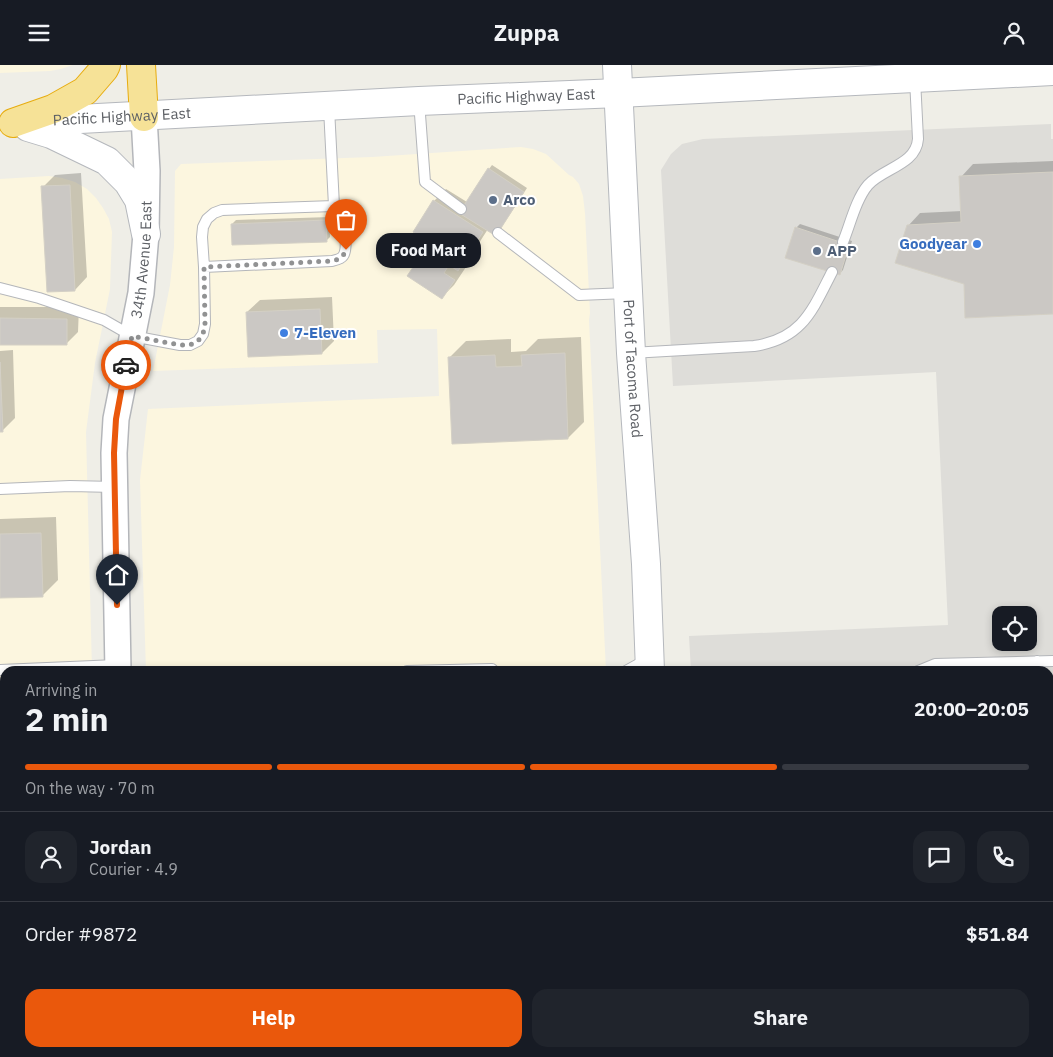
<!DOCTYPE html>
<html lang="en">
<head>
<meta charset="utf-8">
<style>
	body { margin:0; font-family:"IBM Plex Sans",sans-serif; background:#20242c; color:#f1f3f6; height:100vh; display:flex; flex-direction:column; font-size:19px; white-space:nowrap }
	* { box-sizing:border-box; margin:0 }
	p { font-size:16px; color:#9ea1a6 }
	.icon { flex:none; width:28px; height:28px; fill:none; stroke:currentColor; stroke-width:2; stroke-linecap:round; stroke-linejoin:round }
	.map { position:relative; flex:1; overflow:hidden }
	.details { position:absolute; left:0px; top:601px; width:1054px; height:391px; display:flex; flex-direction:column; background:#171b24; border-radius:15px 15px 0 0; box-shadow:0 2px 8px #0003 }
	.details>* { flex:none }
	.fabs { position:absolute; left:992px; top:541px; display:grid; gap:10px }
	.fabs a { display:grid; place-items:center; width:45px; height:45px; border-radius:10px; background:#171b24; box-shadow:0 2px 8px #0003; font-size:25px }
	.pin { position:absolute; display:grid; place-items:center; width:42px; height:42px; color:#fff; margin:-51px -21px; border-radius:50% 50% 50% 0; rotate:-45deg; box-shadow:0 0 5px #0007 }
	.pin .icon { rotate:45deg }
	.courier { position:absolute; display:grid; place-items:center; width:50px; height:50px; margin:-25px; border:4px solid #ea580c; border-radius:50%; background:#fff; color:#222; box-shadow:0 1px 6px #0007 }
	.bubble { position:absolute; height:35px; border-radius:15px; background:#171b24; box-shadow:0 2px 8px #0003; font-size:16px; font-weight:800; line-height:35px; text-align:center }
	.headline em { font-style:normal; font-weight:800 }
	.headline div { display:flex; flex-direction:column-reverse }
	.headline { display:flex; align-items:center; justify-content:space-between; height:85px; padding:0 25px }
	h1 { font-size:32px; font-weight:800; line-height:38px }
	.bar { display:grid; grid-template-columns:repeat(4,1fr); gap:8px 5px; align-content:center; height:60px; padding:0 25px }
	.bar i { height:6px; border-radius:4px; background:#363941 }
	.bar .on { background:#ea580c }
	.bar p { grid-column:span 4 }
	.line { display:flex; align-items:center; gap:12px; padding:0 25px; border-top:1px solid #363941 }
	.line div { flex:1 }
	.round { display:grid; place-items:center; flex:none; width:52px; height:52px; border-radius:15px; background:#20242c }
	.button { display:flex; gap:10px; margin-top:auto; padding:10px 25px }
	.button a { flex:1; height:58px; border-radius:15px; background:#ea580c; color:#fff; font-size:20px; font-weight:800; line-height:58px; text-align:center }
	.button a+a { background:#20242c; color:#f1f3f6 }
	header { display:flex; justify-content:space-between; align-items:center; height:65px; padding:0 25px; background:#171b24; font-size:22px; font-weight:800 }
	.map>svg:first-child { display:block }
</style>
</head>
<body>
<header><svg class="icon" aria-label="menu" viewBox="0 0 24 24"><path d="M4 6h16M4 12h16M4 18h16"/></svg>Zuppa<svg class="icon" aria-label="person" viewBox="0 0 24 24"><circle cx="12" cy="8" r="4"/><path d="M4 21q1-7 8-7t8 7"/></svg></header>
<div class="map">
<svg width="1053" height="992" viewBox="0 0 1053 992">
	<rect width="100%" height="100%" fill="#efeee7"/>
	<!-- commercial -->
	<path fill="#fcf6df" d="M 0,0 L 73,0 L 61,4 L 50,6 L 0,8 Z
		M 521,82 L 533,84 L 546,89 L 569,110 L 573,112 L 579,119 L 583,131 L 585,148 L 590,248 L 589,255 L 606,606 L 146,606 L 140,415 L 148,344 L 439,331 L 437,264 L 377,265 L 378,298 L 153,306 L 170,220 L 174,182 L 175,106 L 181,99 L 372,92 Z
		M 49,111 L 62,113 L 75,117 L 87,124 L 96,133 L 103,143 L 109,154 L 112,167 L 110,224 L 95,298 L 86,367 L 92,606 L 5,606 L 5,758 L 0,759 L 0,114 Z
		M 158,988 L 626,988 L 626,992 L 158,992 Z"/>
	<!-- industrial -->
	<path fill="#deddd9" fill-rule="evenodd" d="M 1051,59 L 1051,74 L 1053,74 L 1053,992 L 766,992 L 760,988 L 1049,988 L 1049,606 L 691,606 L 689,571 L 948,560 L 936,307 L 673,321 L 661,105 L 671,89 L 682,79 L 703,74 ZM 1001,550 L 1029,550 L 1029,578 L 1001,578 Z"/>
	<!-- shadow -->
	<path fill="#0003" d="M 1053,96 L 1053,248 L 965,218 L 908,161 L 920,148 L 962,146 L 961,112 L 973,99 Z
		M 492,100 L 527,123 L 499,166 L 488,164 L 470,192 L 462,200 L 466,202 L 454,220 L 442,232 L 419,196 L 431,183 L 436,187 L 439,183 L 434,136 L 446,124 L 467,137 L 489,104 Z
		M 81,108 L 87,212 L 75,225 L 43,122 L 55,110 Z
		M 329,152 L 330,172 L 326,176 L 232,159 L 236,155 Z
		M 800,159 L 852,176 L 843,205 L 839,209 L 796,163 Z
		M 332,232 L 334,276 L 322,288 L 247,247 L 260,235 Z
		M 0,242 L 79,242 L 78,267 L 66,279 L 0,279 Z
		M 581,272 L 584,357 L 568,373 L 450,292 L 466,276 L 511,274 L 511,287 L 526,286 L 538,274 Z
		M 13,285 L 15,353 L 2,366 L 0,366 L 0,286 Z
		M 56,452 L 58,515 L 42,531 L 0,532 L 0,454 Z
		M 0,640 L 5,640 L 5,711 L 0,711 Z
		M 0,921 L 5,921 L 5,988 L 52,988 L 52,992 L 0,992 Z"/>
	<!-- building -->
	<path fill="#cbc8c4" stroke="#d4d0c5" d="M 488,103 L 524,127 L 496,171 L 459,148 Z
		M 1053,107 L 1053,249 L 965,253 L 964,219 L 895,198 L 907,160 L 961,157 L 959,111 Z
		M 70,120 L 75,226 L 47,227 L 41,121 Z
		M 433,135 L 483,167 L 458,206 L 449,200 L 444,208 L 455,215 L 442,234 L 407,211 L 418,195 L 426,200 L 437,183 L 413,167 Z
		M 326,155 L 327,177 L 232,180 L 231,159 Z
		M 795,162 L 849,180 L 840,210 L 785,193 Z
		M 320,244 L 322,289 L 248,292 L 246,247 Z
		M 0,253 L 67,254 L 67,280 L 0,280 Z
		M 565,288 L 568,374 L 452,379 L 448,292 L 495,290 L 496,302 L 522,301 L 521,290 Z
		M 0,297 L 3,367 L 0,367 Z
		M 41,468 L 43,532 L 0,533 L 0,469 Z
		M 5,655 L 5,712 L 0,712 L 0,656 Z
		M 5,932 L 5,988 L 40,988 L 40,992 L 0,992 L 0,933 Z"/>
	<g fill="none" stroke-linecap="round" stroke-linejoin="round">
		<defs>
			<path id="service" d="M 419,36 L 425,117 L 461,144
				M 498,168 L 579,230 L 627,228
				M 843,177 C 850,160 856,134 868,120 C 883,103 916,100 918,74 L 915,14
				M 204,202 L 332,196 C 336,195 341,194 343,191 C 348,185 345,157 342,150 C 340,146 337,144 334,141
				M 0,223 L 39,233 L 104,255 L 132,271 L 180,280 L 190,280 L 198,276 L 203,269 L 205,259 L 204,202 L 202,172 L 203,162 L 207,154 L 214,148 L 222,145 L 334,141 L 329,43
				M 631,288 L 754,281 C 802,274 812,246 832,207
				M 0,424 L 70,421 L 115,422
				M 1037,596 L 1037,606
				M 0,605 L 117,600
				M 407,606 L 492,604 L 494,606
				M 626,606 L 646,595
				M 918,606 L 935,599 L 1053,596
				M 0,631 L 5,631
				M 1049,644 L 1053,644
				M 65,988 L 66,992
				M 463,988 L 463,992
				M 942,988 L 945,990 L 1053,987"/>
			<g id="tertiary">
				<path id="s1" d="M 118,606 L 114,388 L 116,354 L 141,228 L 146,169 L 147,106 L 144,52"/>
				<path d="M 131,988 L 131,992"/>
			</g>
			<g id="secondary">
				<path id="s2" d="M 617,0 L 631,288 L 646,499 L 650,606"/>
				<path id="s3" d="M 23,57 L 419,36 L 619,28 L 1053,6"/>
				<path d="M 28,62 L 51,69 L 107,96 L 128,117 L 139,135 L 146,169"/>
				<path d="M 664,988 L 664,992"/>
			</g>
			<path id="motorway" d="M 141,0 L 144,52
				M 13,58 L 53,44 L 85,26 L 104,4 L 106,0"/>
		</defs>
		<!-- service casing -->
		<use href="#service" stroke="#b4b6ba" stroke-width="12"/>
		<!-- tertiary casing -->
		<use href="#tertiary" stroke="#b4b6ba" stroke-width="28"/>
		<!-- secondary casing -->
		<use href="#secondary" stroke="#b5b8bd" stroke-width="30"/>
		<!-- motorway casing -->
		<use href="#motorway" stroke="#e7ac0f" stroke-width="30"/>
		<!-- service -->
		<use href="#service" stroke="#fff" stroke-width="10"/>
		<!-- tertiary -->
		<use href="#tertiary" stroke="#fff" stroke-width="25"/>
		<!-- secondary -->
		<use href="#secondary" stroke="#fff" stroke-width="28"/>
		<!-- motorway -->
		<use href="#motorway" stroke="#f6e297" stroke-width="28"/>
	</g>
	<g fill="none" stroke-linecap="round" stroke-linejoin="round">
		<!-- done -->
		<path stroke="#919293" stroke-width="5" stroke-dasharray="0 9" d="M 126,300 L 132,271 L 180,280 L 190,280 L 198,276 L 203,269 L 205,259 L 204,202 L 332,196 C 340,194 343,192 346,185"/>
		<!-- route -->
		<path stroke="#ea580c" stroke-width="6" d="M 117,540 L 114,388 L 116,354 L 126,300"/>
	</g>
	<!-- markers -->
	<g fill="#5c6f8a" stroke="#fff" stroke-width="2">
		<circle cx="493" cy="135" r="5"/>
		<circle cx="817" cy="186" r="5"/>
	</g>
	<g fill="#3f7fe0" stroke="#fff" stroke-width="2">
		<circle cx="977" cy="179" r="5"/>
		<circle cx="284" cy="268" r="5"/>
	</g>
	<g text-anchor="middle" stroke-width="4" stroke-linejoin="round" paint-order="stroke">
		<!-- street labels -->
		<g font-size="15" fill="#5e6166" stroke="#fff">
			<text dy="5" stroke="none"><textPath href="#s3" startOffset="504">Pacific Highway East</textPath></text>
			<text dy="5" stroke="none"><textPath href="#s3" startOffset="99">Pacific Highway East</textPath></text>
			<text dy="5" stroke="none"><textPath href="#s1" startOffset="414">34th Avenue East</textPath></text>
			<text dy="5" stroke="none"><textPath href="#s2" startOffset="304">Port of Tacoma Road</textPath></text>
		</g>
		<!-- service labels -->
		<g font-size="15" font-weight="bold" fill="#4e5e75" stroke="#fff" text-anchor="start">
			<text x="503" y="140">Arco</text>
			<text x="827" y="191">APP</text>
		</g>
		<!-- shop labels -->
		<g font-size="15" font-weight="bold" fill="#366cbe" stroke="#fff" text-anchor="end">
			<text x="967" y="184">Goodyear</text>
			<text x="294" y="273" text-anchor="start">7-Eleven</text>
		</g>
	</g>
</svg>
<div class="fabs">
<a><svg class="icon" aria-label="locate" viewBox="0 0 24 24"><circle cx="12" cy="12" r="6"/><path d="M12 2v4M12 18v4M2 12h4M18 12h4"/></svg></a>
</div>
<div class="pin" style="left:346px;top:185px;background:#ea580c"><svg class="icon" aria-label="bag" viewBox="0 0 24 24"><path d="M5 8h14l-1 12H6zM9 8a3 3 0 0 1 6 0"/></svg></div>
<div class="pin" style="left:117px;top:540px;background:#1f2937"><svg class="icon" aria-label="home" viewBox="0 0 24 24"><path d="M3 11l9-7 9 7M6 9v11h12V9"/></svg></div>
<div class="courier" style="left:126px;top:300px"><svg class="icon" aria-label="car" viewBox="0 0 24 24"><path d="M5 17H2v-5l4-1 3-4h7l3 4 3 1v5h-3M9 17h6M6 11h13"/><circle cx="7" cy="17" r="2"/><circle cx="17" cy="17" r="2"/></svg></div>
<div class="bubble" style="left:376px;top:168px;width:105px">Food Mart</div>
<section class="details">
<div class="headline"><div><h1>2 min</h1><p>Arriving in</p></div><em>20:00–20:05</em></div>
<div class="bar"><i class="on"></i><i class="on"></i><i class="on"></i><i></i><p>On the way · 70 m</p></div>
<div class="line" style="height:90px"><a class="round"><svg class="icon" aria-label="person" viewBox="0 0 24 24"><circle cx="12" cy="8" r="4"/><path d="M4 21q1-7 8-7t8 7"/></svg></a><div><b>Jordan</b><p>Courier · 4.9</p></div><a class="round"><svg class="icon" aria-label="chat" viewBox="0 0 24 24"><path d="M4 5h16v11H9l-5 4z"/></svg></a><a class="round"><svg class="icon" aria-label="phone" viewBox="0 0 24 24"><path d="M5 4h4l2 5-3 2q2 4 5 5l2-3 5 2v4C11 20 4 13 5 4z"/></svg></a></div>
<div class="line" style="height:65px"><div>Order #9872</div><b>$51.84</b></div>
<div class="button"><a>Help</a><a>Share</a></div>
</section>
</div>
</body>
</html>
